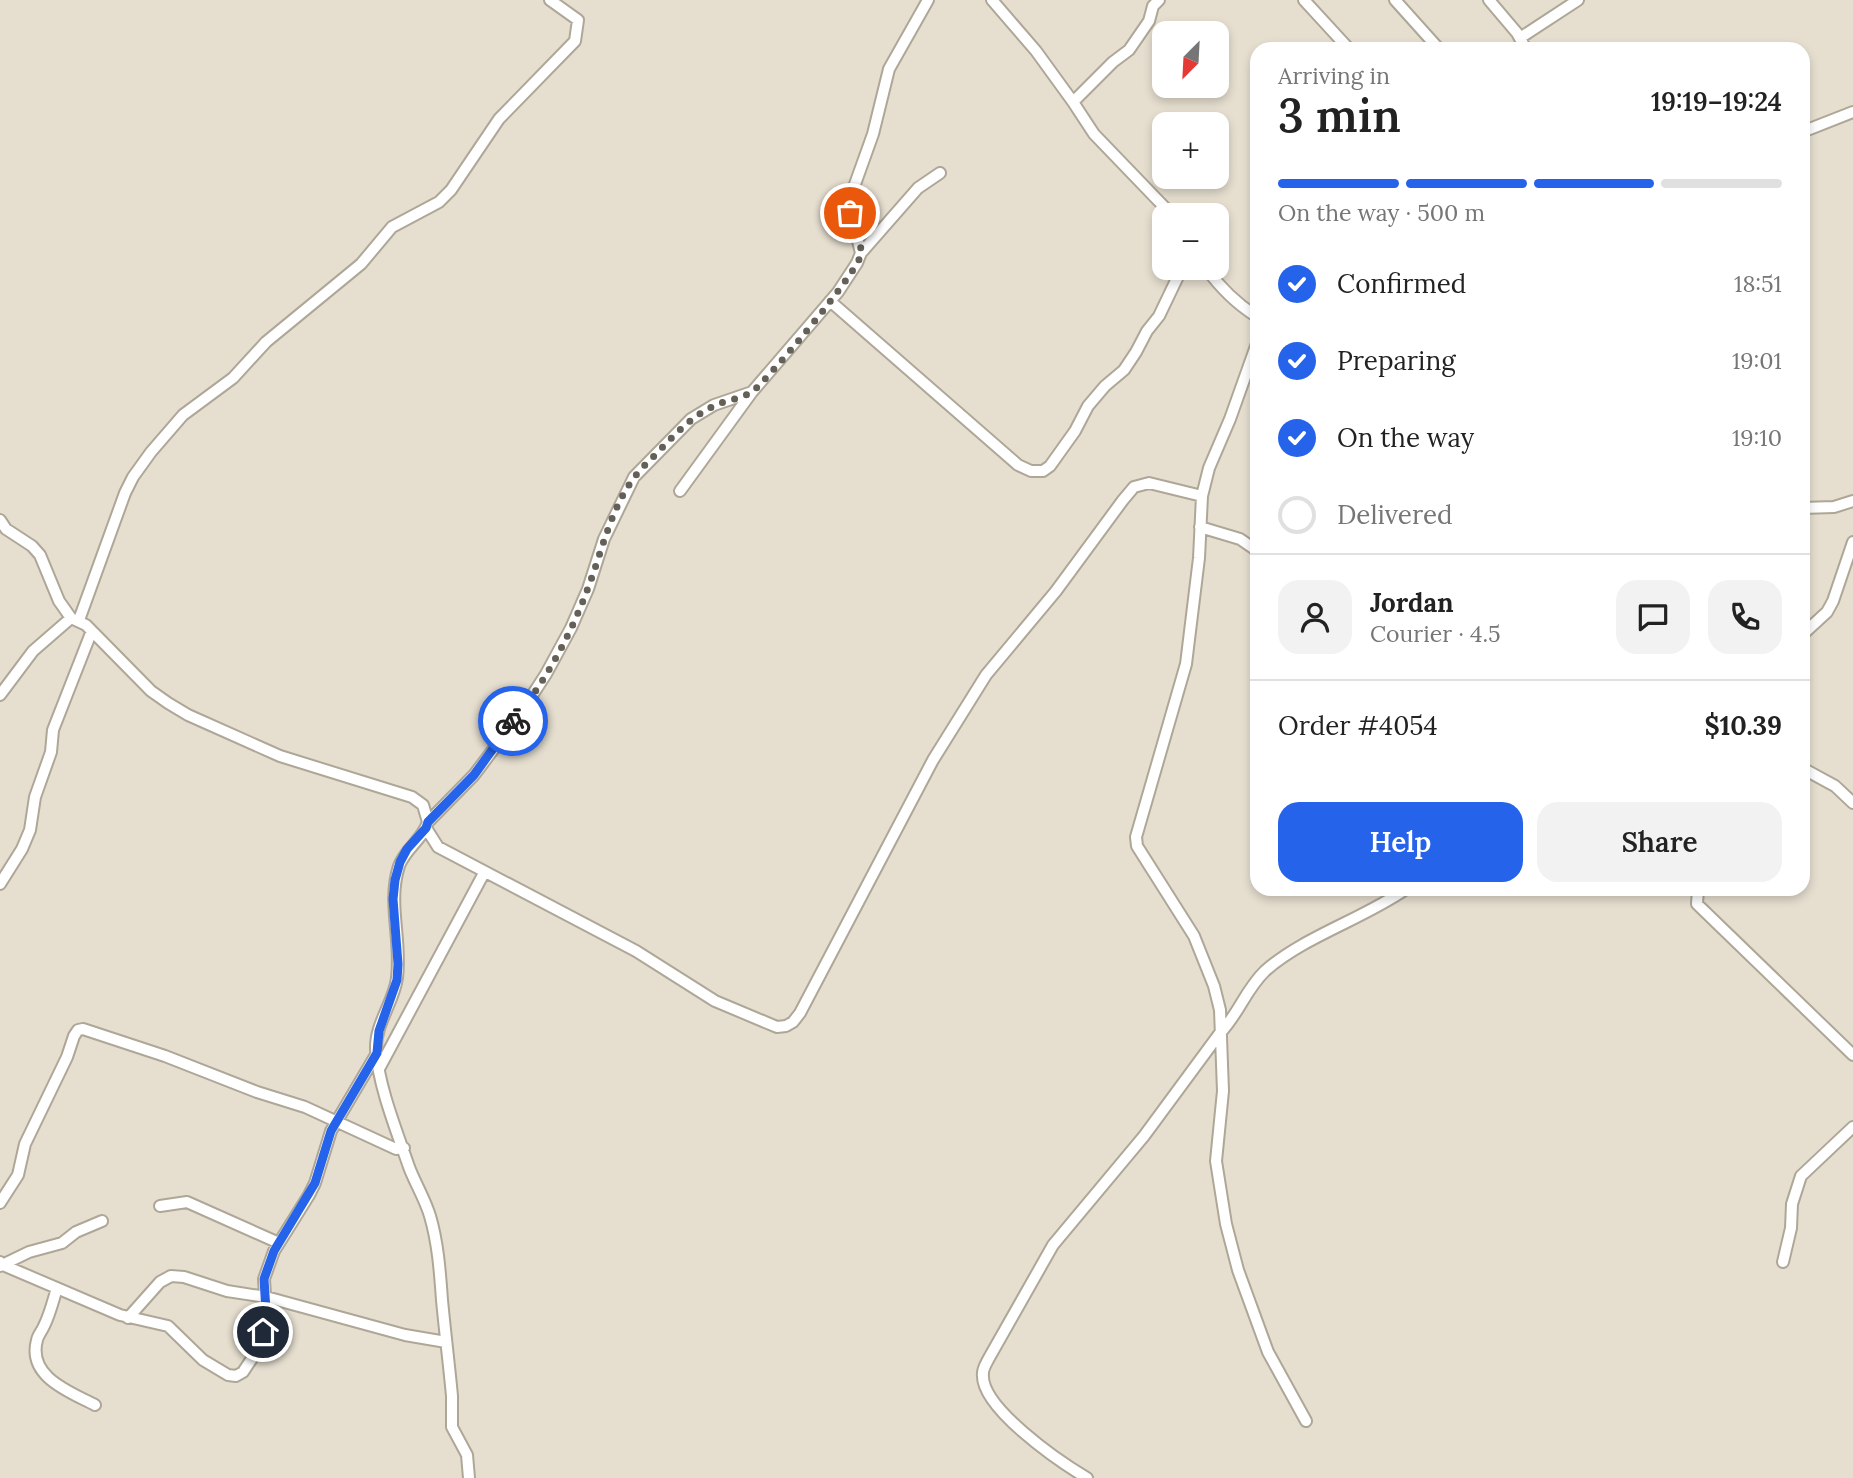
<!DOCTYPE html>
<html lang="en">
<head>
<meta charset="utf-8">
<style>
	body { margin:0; font-family:Lora,serif; background:#f2f2f2; color:#222; height:100vh; display:flex; flex-direction:column; font-size:26px; white-space:nowrap }
	* { box-sizing:border-box; margin:0 }
	p { font-size:23px; color:#767676 }
	.icon { flex:none; width:38px; height:38px; fill:none; stroke:currentColor; stroke-width:2; stroke-linecap:round; stroke-linejoin:round }
	.map { position:relative; flex:1; overflow:hidden }
	.panel { position:absolute; left:1250px; top:42px; width:560px; height:854px; display:flex; flex-direction:column; background:#fff; border-radius:21px; box-shadow:0 4px 10px #0003 }
	.panel>* { flex:none }
	.needle { width:46px; rotate:204deg }
	.buttons { position:absolute; left:1152px; top:21px; display:grid; gap:14px }
	.buttons a { display:grid; place-items:center; width:77px; height:77px; border-radius:14px; background:#fff; box-shadow:0 4px 10px #0003; font-size:35px }
	.pin { position:absolute; display:grid; place-items:center; width:60px; height:60px; color:#fff; margin:-30px; border:4px solid #fff; border-radius:50%; box-shadow:0 2px 7px #0007 }
	.courier { position:absolute; display:grid; place-items:center; width:70px; height:70px; margin:-35px; border:5px solid #2563eb; border-radius:50%; background:#fff; color:#222; box-shadow:0 2px 9px #0007 }
	.headline em { font-style:normal; font-weight:600 }
	.headline div { display:flex; flex-direction:column-reverse }
	.headline { display:flex; align-items:center; justify-content:space-between; height:119px; padding:0 28px }
	h1 { font-size:46px; font-weight:600; line-height:52px }
	.bar { display:grid; grid-template-columns:repeat(4,1fr); gap:10px 7px; align-content:center; height:84px; padding:0 28px }
	.bar i { height:9px; border-radius:5px; background:#e0e0e0 }
	.bar .current { background:#2563eb }
	.bar p { grid-column:span 4 }
	.line { display:flex; align-items:center; gap:18px; padding:0 28px; border-top:2px solid #e0e0e0 }
	.line div { flex:1 }
	.round { display:grid; place-items:center; flex:none; width:74px; height:74px; border-radius:21px; background:#f2f2f2 }
	ol { padding:0 28px; list-style:none }
	li { display:flex; align-items:center; gap:21px; height:77px }
	li p { margin-inline-start:auto }
	li .icon { padding:7px; border-radius:50%; background:#2563eb; color:#fff; stroke-width:4 }
	li:last-child { color:#767676 }
	li i { width:38px; height:38px; border:4px solid #e0e0e0; border-radius:50% }
	.primary-button { display:flex; gap:14px; margin-top:auto; padding:14px 28px }
	.primary-button a { flex:1; height:80px; border-radius:21px; background:#2563eb; color:#fff; font-size:28px; font-weight:600; line-height:80px; text-align:center }
	.primary-button a+a { background:#f2f2f2; color:#222 }
	.map>svg:first-child { display:block }
</style>
</head>
<body>
<div class="map">
<svg width="1853" height="1478" viewBox="0 0 1853 1478">
	<rect width="100%" height="100%" fill="#e6dfd0"/>
	<g fill="none" stroke-linecap="round" stroke-linejoin="round">
		<defs>
			<path id="minor" d="M 992,0 L 1036,51 L 1073,102 L 1094,134 L 1172,215
				M 1304,0 L 1349,49
				M 1395,0 L 1439,49
				M 1489,0 L 1517,33 L 1526,49
				M 1520,38 L 1578,0
				M 1073,102 L 1113,62 L 1129,50 L 1149,21 L 1153,6 L 1159,0
				M 1802,132 L 1853,112
				M 861,253 L 918,188 L 940,173
				M 1206,268 C 1219,286 1237,304 1256,316
				M 830,301 L 1018,465 L 1031,471 L 1043,471 L 1050,466 L 1075,431 L 1088,406 L 1105,386 L 1124,370 L 1136,352 L 1147,331 L 1159,316 L 1182,268
				M 1256,346 L 1230,419 L 1209,468 L 1202,496 L 1199,558 L 1186,664 L 1136,837 L 1137,846 L 1194,936 L 1214,986 L 1220,1010 L 1223,1091 L 1216,1161 L 1226,1224 L 1238,1270 L 1268,1352 L 1306,1421
				M 680,491 L 752,392
				M 1802,508 L 1834,507 L 1853,501
				M 0,520 L 6,529 L 32,546 L 40,555 L 59,601 L 71,618 L 86,625 L 151,691 L 168,703 L 188,715 L 280,756 L 412,797 L 423,805 L 428,822
				M 1200,527 L 1240,539 L 1256,550
				M 79,620 L 125,493 L 133,477 L 151,452 L 183,415 L 233,378 L 266,342 L 361,264 L 392,227 L 439,202 L 451,190 L 499,119 L 575,41 L 578,20 L 550,0
				M 1802,635 L 1827,612 L 1833,601 L 1853,542
				M 0,695 L 33,651 L 71,618
				M 1802,768 L 1835,786 L 1853,803
				M 426,828 L 438,847 L 636,951 L 715,1001 L 777,1027 L 786,1026 L 793,1022 L 800,1013 L 933,760 L 986,675 L 1056,591 L 1123,500 L 1134,487 L 1149,483 L 1202,496
				M 0,884 L 22,849 L 30,830 L 35,797 L 51,752 L 53,730 L 91,633
				M 1698,889 L 1697,904 L 1853,1055
				M 380,1067 L 484,873
				M 0,1203 L 18,1175 L 25,1144 L 67,1057 L 74,1036 L 78,1030 L 83,1029 L 165,1056 L 257,1092 L 305,1107 L 396,1149 L 404,1148
				M 160,1206 L 187,1202 L 279,1243
				M 0,1262 L 3,1265 L 120,1315 L 168,1326 L 203,1360 L 228,1375 L 236,1376 L 243,1372 L 253,1357 L 263,1332 L 266,1311 L 264,1279 L 274,1251 L 309,1195 L 315,1183 L 331,1131 L 377,1053
				M 1783,1262 L 1791,1228 L 1792,1204 L 1801,1176 L 1853,1127
				M 0,1266 L 29,1252 L 62,1243 L 76,1232 L 102,1221
				M 57,1288 C 53,1301 50,1314 44,1326 C 42,1331 38,1335 37,1340 C 27,1377 70,1392 95,1405
				M 128,1318 L 160,1282 L 171,1276 L 184,1277 L 227,1291 L 266,1297 L 405,1335 L 446,1342
				M 469,1478 L 467,1455 L 452,1427 L 452,1396 C 449,1364 445,1332 442,1300 C 440,1272 438,1243 430,1216 C 425,1199 415,1183 409,1167 C 397,1132 378,1085 376,1049 C 375,1024 394,1002 397,978 C 402,940 387,903 399,866 C 405,849 423,839 428,822 L 474,775 L 520,714 L 546,674 L 571,628 L 588,589 L 604,539 L 634,477 L 691,419 L 714,405 L 752,392 L 838,292 L 857,263 L 861,253 L 851,213 L 854,187 L 873,134 L 889,69 L 928,0
				M 1087,1478 C 1060,1462 979,1407 983,1373 C 983,1368 987,1362 989,1358 L 1053,1245 L 1144,1136 L 1220,1033 C 1238,1015 1246,989 1265,971 C 1303,937 1363,919 1406,889"/>
		</defs>
		<!-- minor casing -->
		<use href="#minor" stroke="#aea798" stroke-width="14"/>
		<!-- minor -->
		<use href="#minor" stroke="#fff" stroke-width="10"/>
	</g>
	<g fill="none" stroke-linecap="round" stroke-linejoin="round">
		<!-- done -->
		<path stroke="#646057" stroke-width="7" stroke-dasharray="0 12.6" d="M 513,721 C 545,683 571,634 588,588 C 604,546 613,496 646,464 C 667,444 687,418 714,406 C 726,400 742,399 753,391 C 770,377 859,271 861,254 C 862,244 853,223 850,213"/>
		<!-- route -->
		<path stroke="#2563eb" stroke-width="9" d="M 263,1332 L 266,1311 L 264,1279 L 274,1251 L 315,1183 L 331,1131 L 377,1053 L 379,1031 L 397,980 L 398,964 L 393,899 L 395,880 L 400,862 L 407,849 L 426,828 L 428,822 L 474,775 L 513,721"/>
	</g>
</svg>
<div class="buttons">
<a><svg class="needle" viewBox="-14 -14 28 28"><path d="M0-13l5 13h-10z" fill="#e53935"/><path d="M0 13l5-13h-10z" fill="#767676"/></svg></a>
<a>+</a>
<a>−</a>
</div>
<div class="pin" style="left:850px;top:213px;background:#ea580c"><svg class="icon" aria-label="bag" viewBox="0 0 24 24"><path d="M5 8h14l-1 12H6zM9 8a3 3 0 0 1 6 0"/></svg></div>
<div class="pin" style="left:263px;top:1332px;background:#1f2937"><svg class="icon" aria-label="home" viewBox="0 0 24 24"><path d="M3 11l9-7 9 7M6 9v11h12V9"/></svg></div>
<div class="courier" style="left:513px;top:721px"><svg class="icon" aria-label="bike" viewBox="0 0 24 24"><circle cx="6" cy="16" r="4"/><circle cx="18" cy="16" r="4"/><path d="M6 16l4-8h5l3 8M10 8l3 8H6M13 5h3"/></svg></div>
<section class="panel">
<div class="headline"><div><h1>3 min</h1><p>Arriving in</p></div><em>19:19–19:24</em></div>
<div class="bar"><i class="current"></i><i class="current"></i><i class="current"></i><i></i><p>On the way · 500 m</p></div>
<ol>
<li><svg class="icon" aria-label="check" viewBox="0 0 24 24"><path d="M5 12l5 5 9-10"/></svg>Confirmed<p>18:51</p></li>
<li><svg class="icon" aria-label="check" viewBox="0 0 24 24"><path d="M5 12l5 5 9-10"/></svg>Preparing<p>19:01</p></li>
<li><svg class="icon" aria-label="check" viewBox="0 0 24 24"><path d="M5 12l5 5 9-10"/></svg>On the way<p>19:10</p></li>
<li><i></i>Delivered</li>
</ol>
<div class="line" style="height:126px"><a class="round"><svg class="icon" aria-label="person" viewBox="0 0 24 24"><circle cx="12" cy="8" r="4"/><path d="M4 21q1-7 8-7t8 7"/></svg></a><div><b>Jordan</b><p>Courier · 4.5</p></div><a class="round"><svg class="icon" aria-label="chat" viewBox="0 0 24 24"><path d="M4 5h16v11H9l-5 4z"/></svg></a><a class="round"><svg class="icon" aria-label="phone" viewBox="0 0 24 24"><path d="M5 4h4l2 5-3 2q2 4 5 5l2-3 5 2v4C11 20 4 13 5 4z"/></svg></a></div>
<div class="line" style="height:91px"><div>Order #4054</div><b>$10.39</b></div>
<div class="primary-button"><a>Help</a><a>Share</a></div>
</section>
</div>
</body>
</html>
